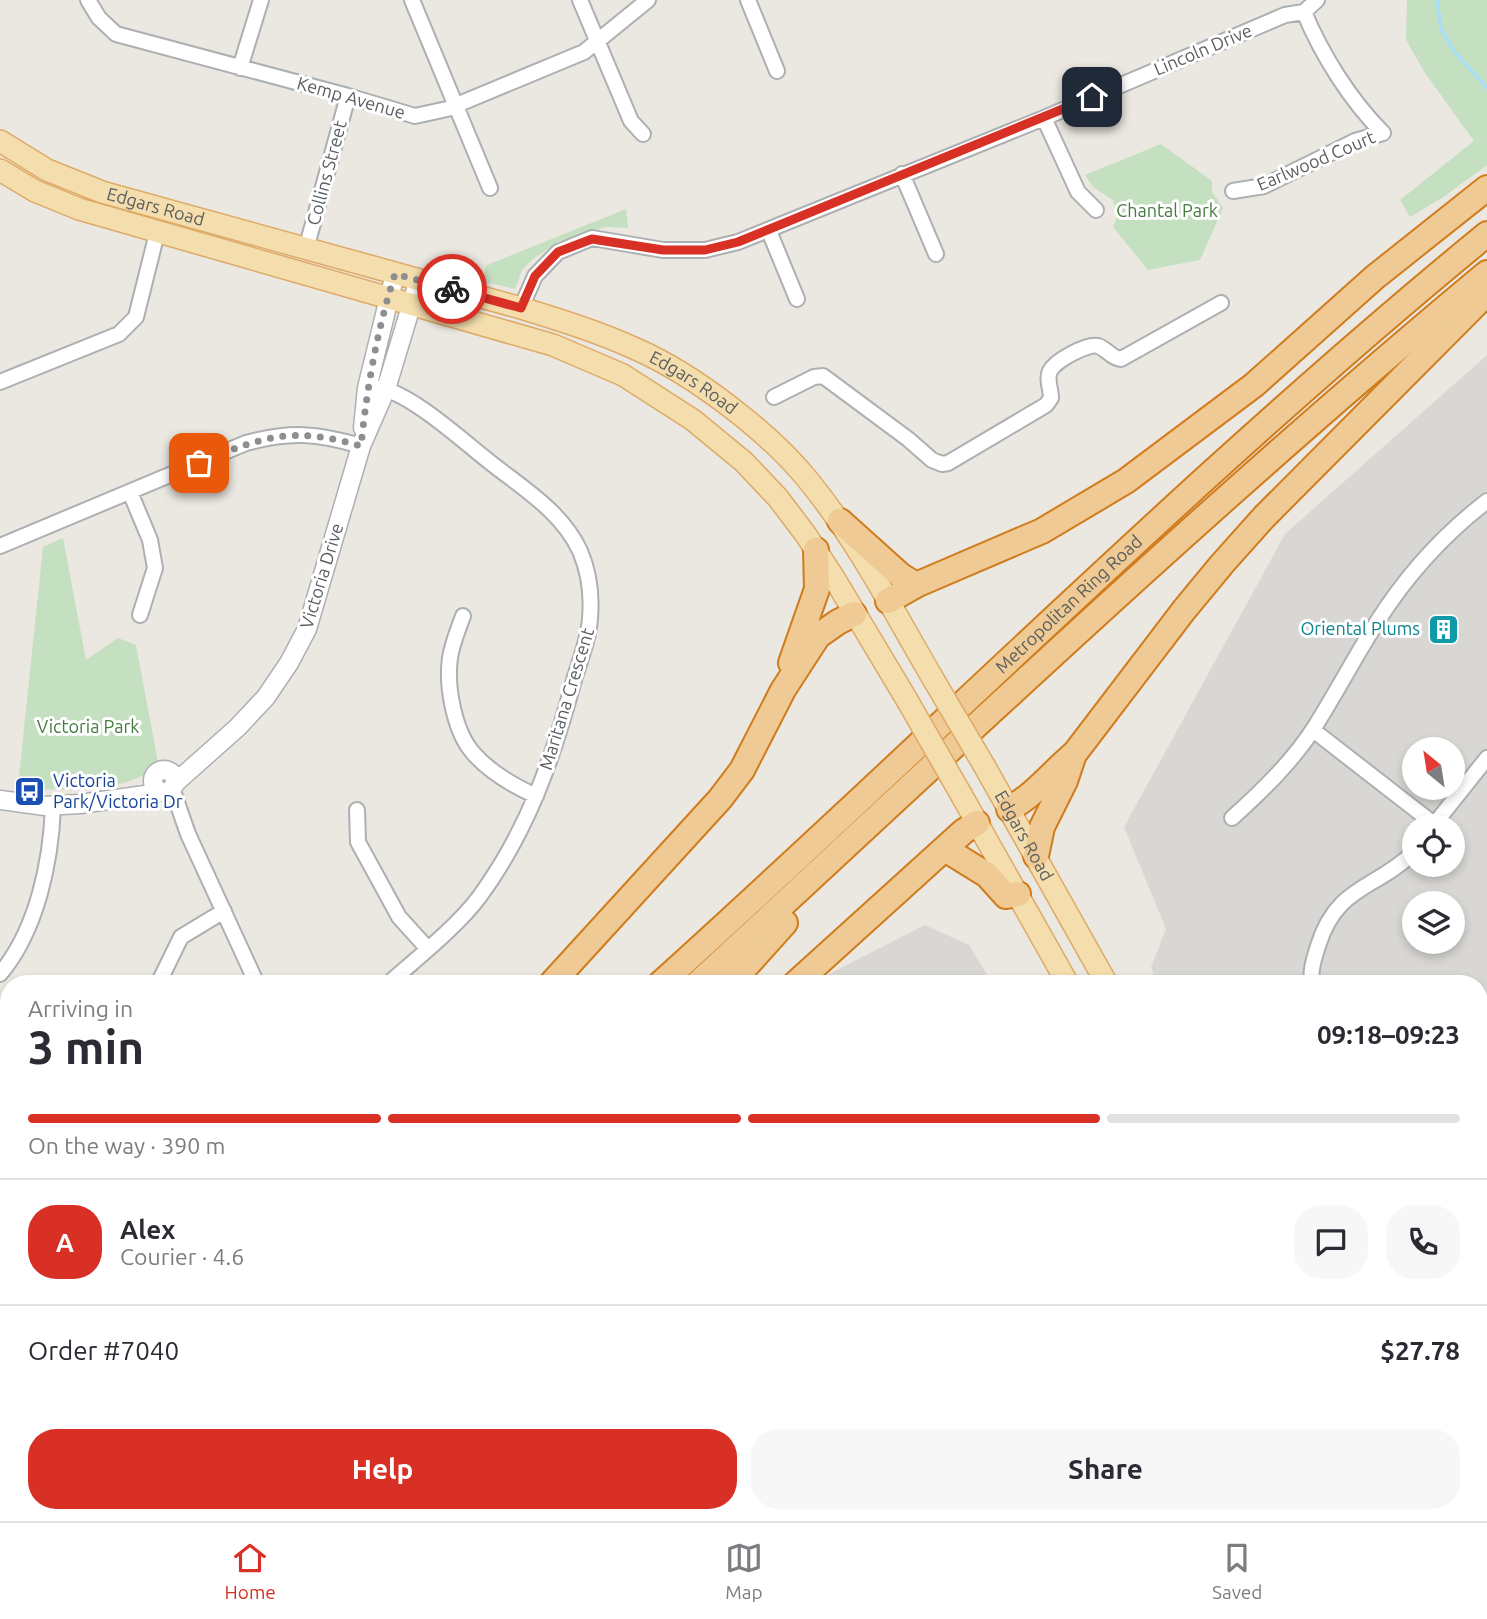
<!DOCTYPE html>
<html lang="en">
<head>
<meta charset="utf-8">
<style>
	body { margin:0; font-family:Ubuntu,sans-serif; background:#f7f7f7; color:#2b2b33; height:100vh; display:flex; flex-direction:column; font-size:26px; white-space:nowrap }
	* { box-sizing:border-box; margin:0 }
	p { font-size:23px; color:#7c7c81 }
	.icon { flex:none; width:38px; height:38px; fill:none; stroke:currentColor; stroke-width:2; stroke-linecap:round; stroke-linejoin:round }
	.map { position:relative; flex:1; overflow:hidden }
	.panel { position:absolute; left:0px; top:975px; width:1488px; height:548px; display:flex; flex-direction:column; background:#fff; border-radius:28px 28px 0 0; box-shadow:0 4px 10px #0003 }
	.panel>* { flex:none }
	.needle { width:46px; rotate:330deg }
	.controls { position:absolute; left:1402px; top:737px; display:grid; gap:14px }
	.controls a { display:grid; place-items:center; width:63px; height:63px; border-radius:50%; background:#fff; box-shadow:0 4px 10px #0003; font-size:35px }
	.pin { position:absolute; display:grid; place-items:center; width:60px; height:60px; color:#fff; margin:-30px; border-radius:14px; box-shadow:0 4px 10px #0006 }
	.courier { position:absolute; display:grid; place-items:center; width:70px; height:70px; margin:-35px; border:5px solid #d93025; border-radius:50%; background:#fff; color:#222; box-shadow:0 2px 9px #0007 }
	.headline em { font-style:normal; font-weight:600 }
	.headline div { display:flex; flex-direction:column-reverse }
	.headline { display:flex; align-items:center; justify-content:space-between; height:119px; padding:0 28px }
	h1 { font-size:46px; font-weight:600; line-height:52px }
	.bar { display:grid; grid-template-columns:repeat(4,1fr); gap:10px 7px; align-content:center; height:84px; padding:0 28px }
	.bar i { height:9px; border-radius:5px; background:#e1e1e2 }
	.bar .on { background:#d93025 }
	.bar p { grid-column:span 4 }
	.line { display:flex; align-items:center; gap:18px; padding:0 28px; border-top:2px solid #e1e1e2 }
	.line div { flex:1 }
	.round { display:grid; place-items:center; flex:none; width:74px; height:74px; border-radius:28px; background:#f7f7f7 }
	.button { display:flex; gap:14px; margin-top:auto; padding:14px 28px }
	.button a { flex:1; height:80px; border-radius:28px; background:#d93025; color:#fff; font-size:28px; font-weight:600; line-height:80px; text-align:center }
	.button a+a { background:#f7f7f7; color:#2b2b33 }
	.tabs { display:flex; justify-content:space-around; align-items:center; height:98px; border-top:2px solid #e1e1e2; background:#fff; font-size:19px; color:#7c7c81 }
	.tabs a { display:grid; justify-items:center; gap:4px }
	.tabs .on { color:#d93025 }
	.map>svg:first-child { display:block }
</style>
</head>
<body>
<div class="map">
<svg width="1487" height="1521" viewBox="0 0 1487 1521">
	<rect width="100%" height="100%" fill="#ebe7e1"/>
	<!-- industrial -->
	<path fill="#d9d7d4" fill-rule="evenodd" d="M 1487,355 L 1487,1521 L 1360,1521 L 1358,1514 L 1479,1514 L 1479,984 L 1157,983 L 1151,967 L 1166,929 L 1124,827 L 1285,534 ZM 1414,749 L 1452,749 L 1452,788 L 1414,788 ZM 1414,826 L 1452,826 L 1452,864 L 1414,864 ZM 1414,903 L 1452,903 L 1452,942 L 1414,942 Z
		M 925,925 L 969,945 L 992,983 L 819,983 L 829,974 Z
		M 182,1514 L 1281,1514 L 1284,1521 L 173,1521 Z"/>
	<!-- green -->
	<path fill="#c5e0c1" d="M 1407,0 L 1487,0 L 1487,165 L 1445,196 L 1410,217 L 1400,200 L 1474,141 L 1425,73 L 1406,40 Z
		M 1161,144 L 1212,181 L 1212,192 L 1223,208 L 1200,260 L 1148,270 L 1113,227 L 1117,216 L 1113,200 L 1093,187 L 1085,175 Z
		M 626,209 L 628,228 L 606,227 L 559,241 L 533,259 L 522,270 L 515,289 L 481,281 L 487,265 Z
		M 63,538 L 86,660 L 118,638 L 136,645 L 159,768 C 115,793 67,793 18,786 L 43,547 Z
		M 0,1025 L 9,1032 L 9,1147 L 0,1132 Z"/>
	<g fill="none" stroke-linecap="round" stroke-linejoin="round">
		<!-- stream -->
		<path stroke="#a9dff4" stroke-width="3.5" d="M 1437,0 L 1441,29 L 1454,51 L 1487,88"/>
		<defs>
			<path id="minor" d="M 88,0 L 99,18 L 116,34 L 348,96 L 415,116 L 447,109 L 584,52 L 648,0
				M 412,0 L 490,188
				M 580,0 L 631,121 L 643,134
				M 748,0 L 777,71
				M 240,68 L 261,0
				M 1044,118 L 1078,192 L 1096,210
				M 902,174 L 936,254
				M 1233,191 L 1264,186 L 1355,141 L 1383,133 C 1350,100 1322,55 1304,12
				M 769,231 L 797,299
				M 306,249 L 348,96
				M 521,308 L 535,276 L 558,252 L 592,238 L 663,250 L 705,250 L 738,242 L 1044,118 L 1285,15 L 1304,12 L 1317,0
				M 0,382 L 119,334 L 136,317 L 157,233
				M 377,388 C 408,390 465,443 491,463 C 524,489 562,512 580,551 C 589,572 592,595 590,618 C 589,638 580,660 574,680 C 553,758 528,830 480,896 C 458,926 416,959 388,984
				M 774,397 L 814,377 L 823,376 L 908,439 L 932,460 L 942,464 L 948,463 L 1046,405 L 1051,398 C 1051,389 1046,379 1050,371 C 1055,361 1087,343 1098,346 C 1107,349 1111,358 1121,359 L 1221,303
				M 130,492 L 150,540 L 155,568 L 140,615
				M 0,546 L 246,443 C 290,431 317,433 361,446
				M 463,616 C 458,630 452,644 450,658 C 446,686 454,732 474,754 C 491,773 514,786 536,796
				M 1313,730 L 1434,824
				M 172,788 L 188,834 L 257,984
				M 357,810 L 358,842 L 399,917 L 428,949
				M 1232,818 C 1262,791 1292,762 1314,728 C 1336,693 1355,657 1377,622 C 1406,576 1443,535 1487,501
				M 1433,826 L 1487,758
				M 0,974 C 37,930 51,862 53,806
				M 158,984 L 181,937 L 224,911
				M 1312,984 C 1310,970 1314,959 1318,946 C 1337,885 1375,890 1414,852
				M 0,1286 L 9,1298
				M 0,1340 L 9,1332
				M 1479,1413 L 1487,1433
				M 549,1514 L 553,1521
				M 814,1514 L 817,1521
				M 1203,1514 L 1206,1521
				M 351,1521 L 360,1514
				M 1464,1521 L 1487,1511"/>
			<path id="tertiary" d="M 363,428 L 367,388 L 395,274
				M153 781a11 11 0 1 1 22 0a11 11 0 1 1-22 0Z
				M 174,784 L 238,727 L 266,697 L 289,663 L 307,629 L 361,446 L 386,389 L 419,280
				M 0,800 L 45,806 L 80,804 L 145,795 L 157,790"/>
			<g id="primary">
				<path id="s1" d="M 0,141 L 47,170 L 102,192 L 521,308 C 560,320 599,332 636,349 C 693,374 768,431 808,480 C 857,540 893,610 932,677"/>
				<path d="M 0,170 L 35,191 L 79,209 L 553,345 L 623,375 L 693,420 L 744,462 L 778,498 L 806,535 L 834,578 L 907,700"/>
				<path id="s2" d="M 985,767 L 1107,984"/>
				<path d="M 962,796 L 1068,984"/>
				<path d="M 1310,1514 L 1313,1521"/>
				<path d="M 1339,1514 L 1342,1521"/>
			</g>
			<g id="motorway">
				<path d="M 840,521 L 900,575 L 916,585"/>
				<path d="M 888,601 L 916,585 L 1042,531 L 1126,481 L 1254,385 L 1375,277 L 1487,188"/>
				<path d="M 791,663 L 817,589 L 816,550"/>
				<path d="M 1009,809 C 1035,795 1052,772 1075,753 L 1184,610 L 1222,564 L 1264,517 L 1487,293"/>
				<path d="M 945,849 L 987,875 L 1006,896 L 1018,894"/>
				<path d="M 1036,856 L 1042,827 L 1065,781 L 1074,754"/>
				<path d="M 551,984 L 720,799 L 742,770 L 783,690 L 818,636 L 838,622 L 854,614"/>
				<path id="s3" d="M 660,984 C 937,734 1199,470 1487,234"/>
				<path d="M 697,984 C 958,743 1215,499 1487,273"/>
				<path d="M 730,984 L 785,923"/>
				<path d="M 795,984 L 964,831 L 977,823"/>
				<path d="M 0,1480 L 9,1472"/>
				<path d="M 0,1517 L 9,1509"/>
				<path d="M 41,1521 L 49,1514"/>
				<path d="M 83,1521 L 91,1514"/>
				<path d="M 117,1521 L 125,1514"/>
				<path d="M 152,1521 L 161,1514"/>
			</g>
		</defs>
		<!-- minor casing -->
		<use href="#minor" stroke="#adb0b2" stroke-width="18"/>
		<!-- tertiary casing -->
		<use href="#tertiary" stroke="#adb0b2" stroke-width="21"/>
		<!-- primary casing -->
		<use href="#primary" stroke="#dfaa67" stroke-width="24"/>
		<!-- motorway casing -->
		<use href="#motorway" stroke="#d17c1c" stroke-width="28"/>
		<!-- minor -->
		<use href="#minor" stroke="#fff" stroke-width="14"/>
		<!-- tertiary -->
		<use href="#tertiary" stroke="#fff" stroke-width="18"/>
		<!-- primary -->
		<use href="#primary" stroke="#f4dead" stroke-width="21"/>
		<!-- motorway -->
		<use href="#motorway" stroke="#efca94" stroke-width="24"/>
		<defs>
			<path id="primary-bridge" d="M 932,677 L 985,767
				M 907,700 L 962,796"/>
		</defs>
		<!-- primary-bridge casing -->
		<use href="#primary-bridge" stroke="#dfaa67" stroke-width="24" stroke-linecap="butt"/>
		<!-- primary-bridge -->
		<use href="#primary-bridge" stroke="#f4dead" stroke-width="21"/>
	</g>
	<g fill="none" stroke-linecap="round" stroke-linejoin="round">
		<!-- done -->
		<path stroke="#8d8e8d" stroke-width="7" stroke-dasharray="0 12.6" d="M 199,463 C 264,436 292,426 361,446 C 367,387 377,330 395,274 L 452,289"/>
		<!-- route -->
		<path stroke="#d93025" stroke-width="9" d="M 452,289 L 521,308 L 535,276 L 558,252 L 592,239 L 663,250 L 705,250 L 738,242 L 1092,97"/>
	</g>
	<!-- icons -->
	<defs>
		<symbol id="building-square" viewBox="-11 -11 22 22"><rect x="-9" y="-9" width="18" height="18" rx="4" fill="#0f9aa8" stroke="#fff"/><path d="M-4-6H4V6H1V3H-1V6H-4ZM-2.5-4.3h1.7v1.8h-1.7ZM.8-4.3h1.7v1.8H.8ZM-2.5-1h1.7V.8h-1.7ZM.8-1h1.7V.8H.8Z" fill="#fff"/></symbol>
		<symbol id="bus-square" viewBox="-11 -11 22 22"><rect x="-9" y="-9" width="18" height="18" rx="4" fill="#1a4fb4" stroke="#fff"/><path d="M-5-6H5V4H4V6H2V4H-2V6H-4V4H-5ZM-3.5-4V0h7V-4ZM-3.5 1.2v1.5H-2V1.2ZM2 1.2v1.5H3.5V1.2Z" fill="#fff"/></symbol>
	</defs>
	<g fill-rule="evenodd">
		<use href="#building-square" x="1426" y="612" width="35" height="35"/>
		<use href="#bus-square" x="12" y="774" width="35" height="35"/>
	</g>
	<g text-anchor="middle" stroke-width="6" stroke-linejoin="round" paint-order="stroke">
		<!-- street labels -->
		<g font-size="18" fill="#5a5e60" stroke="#fff">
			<text transform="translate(1203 50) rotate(-23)" y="6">Lincoln Drive</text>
			<text transform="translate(351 98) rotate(16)" y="6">Kemp Avenue</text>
			<text transform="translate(1316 161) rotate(-23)" y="6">Earlwood Court</text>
			<text transform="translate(327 173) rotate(-75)" y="6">Collins Street</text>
			<text dy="6" stroke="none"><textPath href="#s1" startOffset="170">Edgars Road</textPath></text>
			<text dy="6" stroke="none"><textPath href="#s1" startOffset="738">Edgars Road</textPath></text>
			<text transform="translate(322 576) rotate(-73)" y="6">Victoria Drive</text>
			<text dy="6" stroke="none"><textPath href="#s3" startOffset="558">Metropolitan Ring Road</textPath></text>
			<text transform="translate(567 699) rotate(-73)" y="6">Maritana Crescent</text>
			<text dy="6" stroke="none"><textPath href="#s2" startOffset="79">Edgars Road</textPath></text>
		</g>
		<!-- park labels -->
		<g font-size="18" fill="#457b3e" stroke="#fff">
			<text x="1167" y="217">Chantal Park</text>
			<text x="88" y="733">Victoria Park</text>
		</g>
		<!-- culture labels -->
		<g font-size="18" fill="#0d838f" stroke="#fff" text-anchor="end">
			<text x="1420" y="635">Oriental Plums</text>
		</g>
		<!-- transit labels -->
		<g font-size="18" fill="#164399" stroke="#fff" text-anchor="start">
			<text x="53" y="787">Victoria<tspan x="53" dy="21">Park/Victoria Dr</tspan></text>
		</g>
	</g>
</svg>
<div class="controls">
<a><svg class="needle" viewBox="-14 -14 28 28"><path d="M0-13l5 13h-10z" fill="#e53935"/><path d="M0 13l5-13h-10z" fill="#7c7c81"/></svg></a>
<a><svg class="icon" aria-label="locate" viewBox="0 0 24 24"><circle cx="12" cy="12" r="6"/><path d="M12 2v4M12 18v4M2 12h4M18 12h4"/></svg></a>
<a><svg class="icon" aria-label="layers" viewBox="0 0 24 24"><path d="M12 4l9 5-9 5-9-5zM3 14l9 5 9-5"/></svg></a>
</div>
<div class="pin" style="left:199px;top:463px;background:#ea580c"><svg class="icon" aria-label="bag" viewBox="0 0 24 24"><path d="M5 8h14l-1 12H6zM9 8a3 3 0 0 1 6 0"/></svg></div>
<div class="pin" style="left:1092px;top:97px;background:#1f2937"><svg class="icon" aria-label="home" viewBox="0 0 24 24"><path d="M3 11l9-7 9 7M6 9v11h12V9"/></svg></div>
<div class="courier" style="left:452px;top:289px"><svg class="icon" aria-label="bike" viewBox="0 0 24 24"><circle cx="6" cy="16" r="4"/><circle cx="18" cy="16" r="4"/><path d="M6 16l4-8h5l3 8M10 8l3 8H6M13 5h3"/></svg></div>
<section class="panel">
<div class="headline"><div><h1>3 min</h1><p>Arriving in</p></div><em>09:18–09:23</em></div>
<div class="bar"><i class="on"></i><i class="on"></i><i class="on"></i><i></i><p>On the way · 390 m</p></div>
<div class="line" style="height:126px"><b class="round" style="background:#d93025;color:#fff">A</b><div><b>Alex</b><p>Courier · 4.6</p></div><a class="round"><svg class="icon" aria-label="chat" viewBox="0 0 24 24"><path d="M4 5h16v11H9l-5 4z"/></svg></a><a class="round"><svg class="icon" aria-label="phone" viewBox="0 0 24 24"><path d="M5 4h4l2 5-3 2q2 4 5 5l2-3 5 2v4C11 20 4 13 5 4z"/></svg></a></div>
<div class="line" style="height:91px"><div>Order #7040</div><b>$27.78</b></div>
<div class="button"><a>Help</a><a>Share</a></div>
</section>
</div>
<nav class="tabs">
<a class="on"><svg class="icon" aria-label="home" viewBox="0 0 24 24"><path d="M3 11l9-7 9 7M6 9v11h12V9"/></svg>Home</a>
<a><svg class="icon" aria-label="map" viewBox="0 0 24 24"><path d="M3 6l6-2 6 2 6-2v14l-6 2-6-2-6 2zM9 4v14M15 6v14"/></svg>Map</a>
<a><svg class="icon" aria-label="saved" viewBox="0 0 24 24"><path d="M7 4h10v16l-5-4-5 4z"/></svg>Saved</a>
</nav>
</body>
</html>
